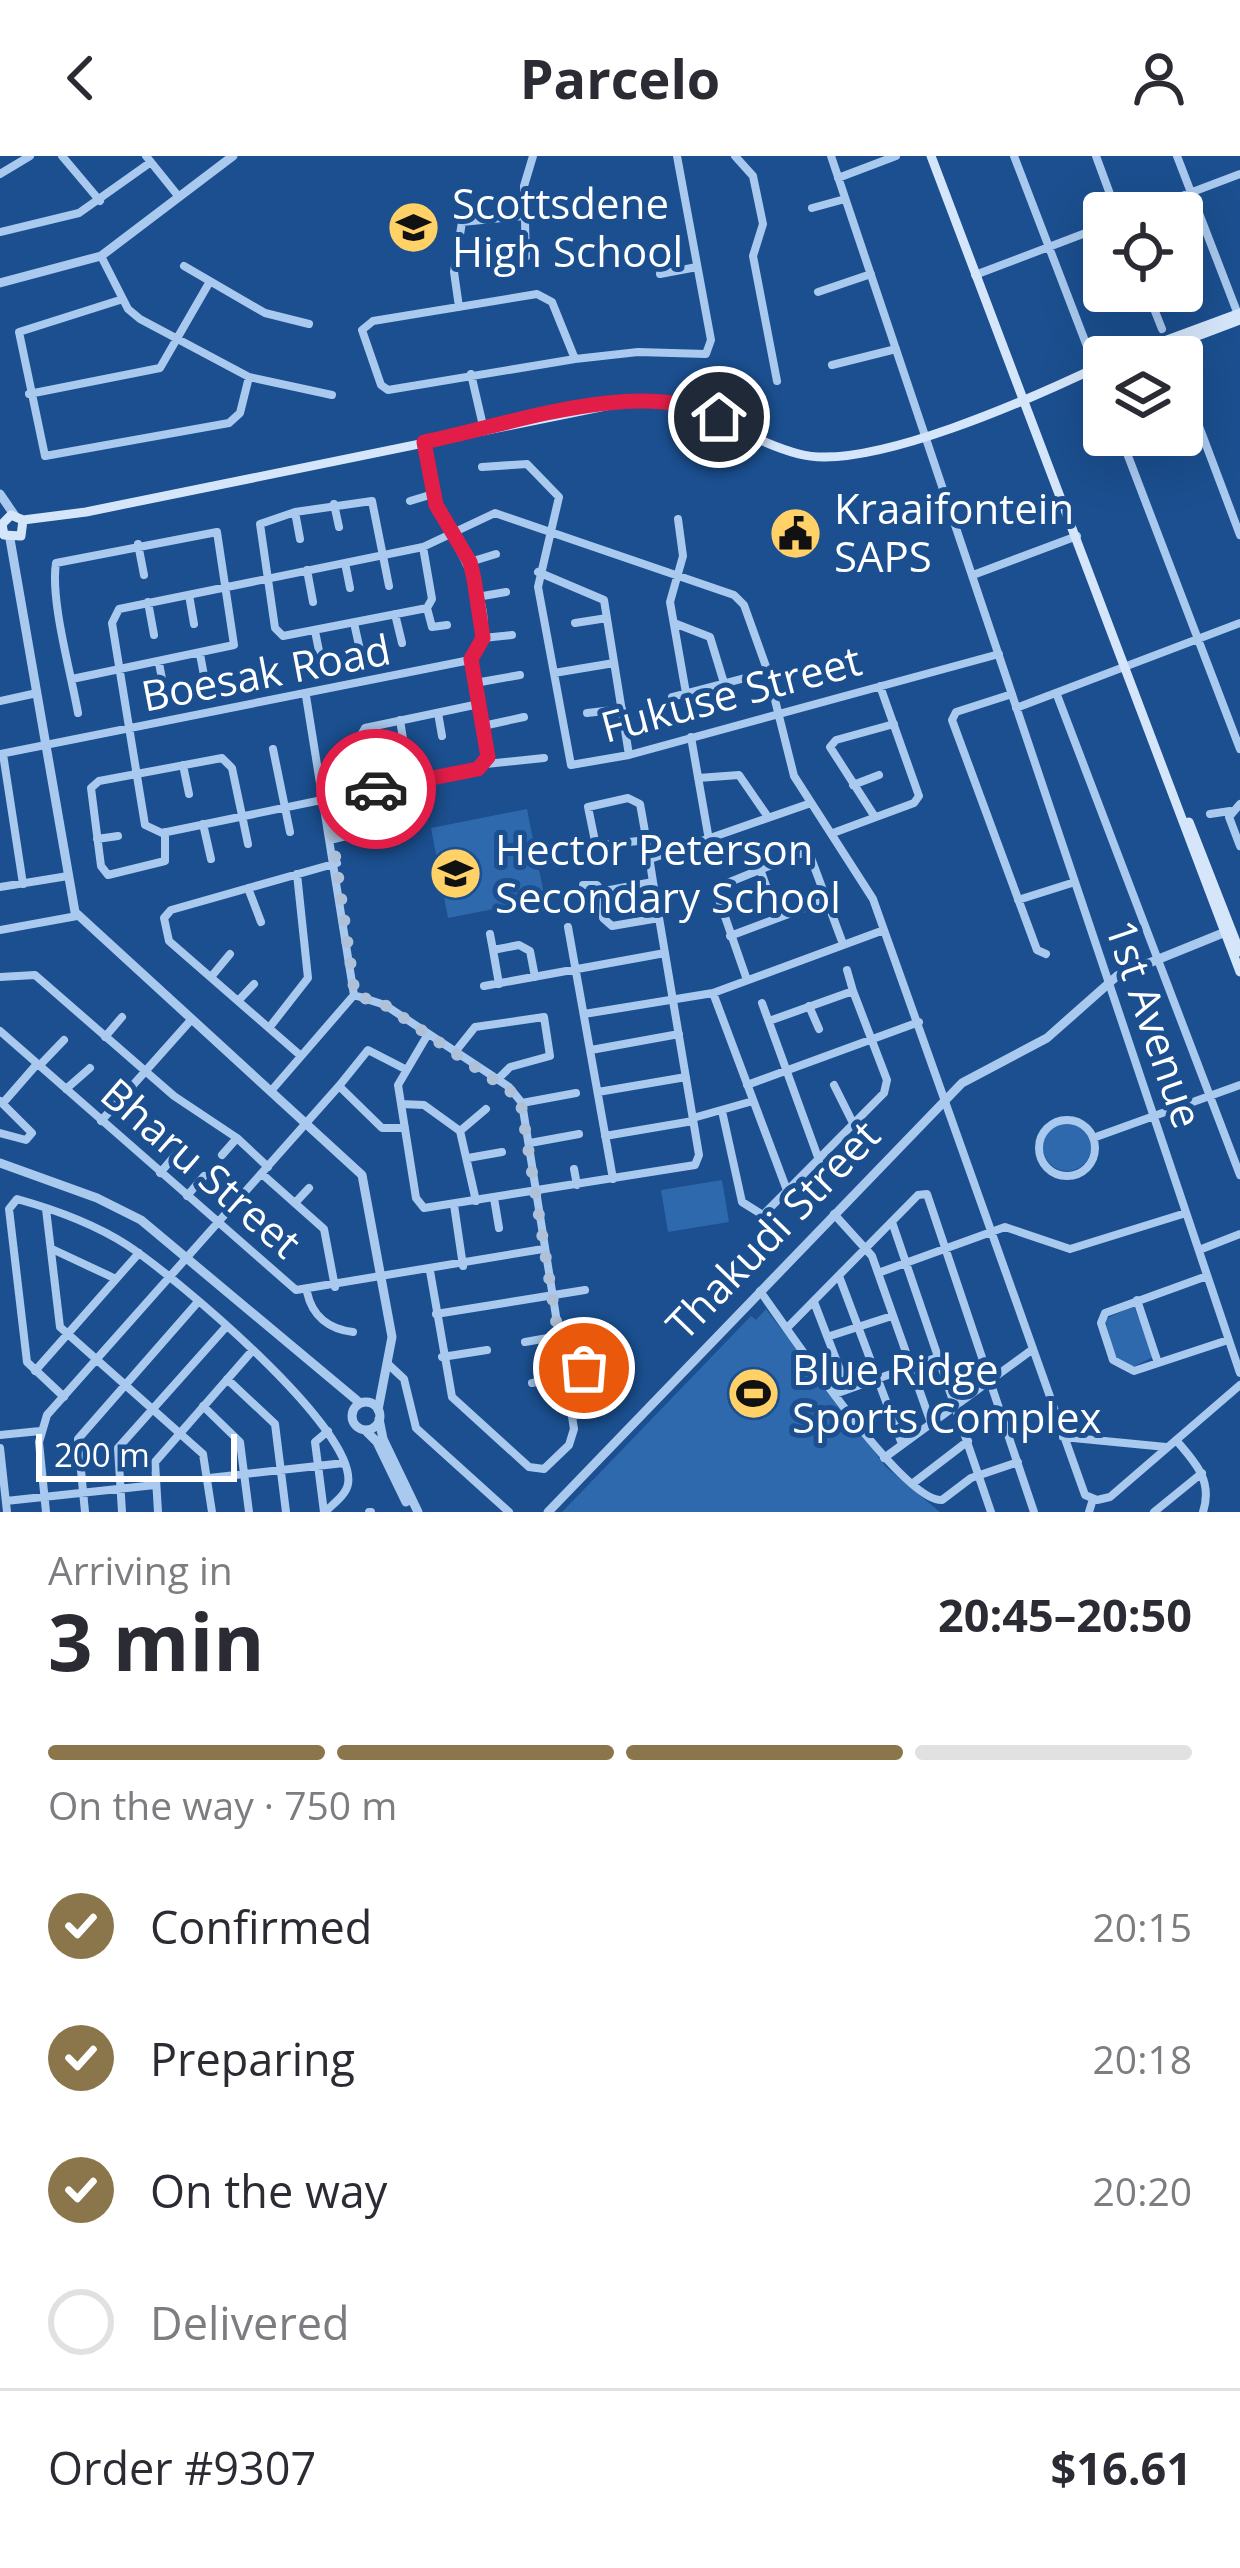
<!DOCTYPE html>
<html lang="en">
<head>
<meta charset="utf-8">
<style>
	body { margin:0; font-family:"Open Sans",sans-serif; background:#f7f7f7; color:#2b2b33; height:100vh; display:flex; flex-direction:column; font-size:45px; white-space:nowrap }
	* { box-sizing:border-box; margin:0 }
	p { font-size:39px; color:#7c7c81 }
	.icon { flex:none; width:66px; height:66px; fill:none; stroke:currentColor; stroke-width:2; stroke-linecap:round; stroke-linejoin:round }
	.map { position:relative; height:1356px; overflow:hidden }
	.drawer { display:flex; flex-direction:column; background:#fff; flex:1 }
	.drawer>* { flex:none }
	.tools { position:absolute; left:1083px; top:36px; display:grid; gap:24px }
	.tools a { display:grid; place-items:center; width:120px; height:120px; border-radius:12px; background:#fff; box-shadow:0 12px 48px #0002; font-size:60px }
	.scale { position:absolute; left:36px; bottom:30px; width:201px; box-sizing:border-box; padding-left:12px; border:6px solid #fff; border-top:0; font-size:33px; line-height:42px; white-space:nowrap; color:#fff; -webkit-text-stroke:9px #1b4f8f; paint-order:stroke }
	.pin { position:absolute; display:grid; place-items:center; width:102px; height:102px; color:#fff; margin:-51px; border:6px solid #fff; border-radius:50%; box-shadow:0 3px 12px #0007 }
	.courier { position:absolute; display:grid; place-items:center; width:120px; height:120px; margin:-60px; border:9px solid #e11d48; border-radius:50%; background:#fff; color:#222; box-shadow:0 3px 15px #0007 }
	.head em { font-style:normal; font-weight:700 }
	.head div { display:flex; flex-direction:column-reverse }
	.head { display:flex; align-items:center; justify-content:space-between; height:204px; padding:0 48px }
	h1 { font-size:78px; font-weight:700; line-height:90px }
	.bar { display:grid; grid-template-columns:repeat(4,1fr); gap:18px 12px; align-content:center; height:144px; padding:0 48px }
	.bar i { height:15px; border-radius:9px; background:#e1e1e2 }
	.bar .current { background:#8a764a }
	.bar p { grid-column:span 4 }
	.line { display:flex; align-items:center; gap:30px; padding:0 48px; border-top:3px solid #e1e1e2 }
	.line div { flex:1 }
	ol { padding:0 48px; list-style:none }
	li { display:flex; align-items:center; gap:36px; height:132px }
	li p { margin-inline-start:auto }
	li .icon { padding:12px; border-radius:50%; background:#8a764a; color:#fff; stroke-width:4 }
	li:last-child { color:#7c7c81 }
	li i { width:66px; height:66px; border:6px solid #e1e1e2; border-radius:50% }
	header { display:flex; justify-content:space-between; align-items:center; height:156px; padding:0 48px; background:#fff; font-size:54px; font-weight:700 }
	.map>svg:first-child { display:block }
</style>
</head>
<body>
<header><svg class="icon" aria-label="back" viewBox="0 0 24 24"><path d="M15 5l-7 7 7 7"/></svg>Parcelo<svg class="icon" aria-label="person" viewBox="0 0 24 24"><circle cx="12" cy="8" r="4"/><path d="M4 21q1-7 8-7t8 7"/></svg></header>
<div class="map">
<svg width="1240" height="1356" viewBox="0 0 1240 1356">
	<rect width="100%" height="100%" fill="#1b4f8f"/>
	<!-- green -->
	<path fill="#2e69ad" d="M 527,653 L 545,743 L 448,762 L 431,672 Z
		M1043 991a24 24 0 1 1 48 0a24 24 0 1 1-48 0Z
		M 722,1024 L 729,1066 L 668,1076 L 661,1034 Z
		M 1134,1150 L 1153,1201 L 1131,1212 L 1115,1202 L 1105,1163 Z
		M 766,1153 L 886,1311 L 940,1356 L 562,1356 L 751,1160 L 756,1164 Z"/>
	<g fill="none" stroke-linecap="round" stroke-linejoin="round">
		<!-- minor -->
		<path stroke="#a9c9ee" stroke-width="8" d="M 62,0 L 100,45
			M 146,0 L 179,41
			M 735,0 L 753,20 L 763,68 L 753,100 L 777,225
			M 831,0 L 1240,1217
			M 1014,0 L 1090,198
			M 1096,0 L 1117,57
			M 1177,0 L 1239,161
			M 0,18 L 30,0
			M 838,22 L 896,0
			M 812,52 L 845,43
			M 1137,57 L 1240,18
			M 0,76 L 79,57 L 151,6
			M 101,100 L 128,153 L 140,163 L 249,221 L 332,239
			M 526,101 L 524,30 L 533,0
			M 184,110 L 265,157 L 309,168
			M 660,118 L 697,111
			M 975,119 L 1104,70
			M 1147,135 L 1162,173
			M 818,136 L 871,118
			M 123,143 L 19,176 L 45,300 L 229,267 L 240,257 L 249,221
			M 459,151 L 454,116 L 462,66 L 524,60
			M 575,203 L 552,146 L 537,138 L 373,165 L 362,174 L 381,229 L 388,234 L 575,203 L 638,196 L 706,198 L 711,184 L 677,0
			M 832,209 L 896,193
			M 471,218 L 484,274
			M 1185,233 L 1240,379
			M 29,238 L 160,212 L 209,127
			M 1120,279 L 1240,593
			M 482,311 L 527,308 L 559,341 L 538,431 L 571,609 L 629,599 L 999,498
			M 410,345 L 433,338
			M 334,348 L 339,371
			M 295,356 L 300,383
			M 678,363 L 683,400 L 670,446 L 686,537
			M 138,388 L 144,419
			M 470,406 L 496,398
			M 345,407 L 350,432
			M 307,414 L 313,446
			M 538,416 L 604,444 L 629,599
			M 973,419 L 1077,380
			M 389,430 L 372,345 L 295,356 L 260,368 L 275,472 L 283,480 L 427,452 L 432,443 L 423,391
			M 189,439 L 194,468
			M 477,441 L 506,436
			M 148,446 L 154,479
			M 427,452 L 432,471 L 447,469
			M 395,458 L 402,487
			M 354,467 L 360,494
			M 575,467 L 607,462
			M 674,467 L 710,481 L 724,527
			M 315,475 L 320,500
			M 483,482 L 512,479
			M 200,498 L 205,525
			M 471,503 L 488,598 L 481,611 L 162,677 L 145,669 L 112,467 L 119,453 L 423,391 L 495,357 L 734,439 L 744,449 L 768,516 L 794,620 L 873,743 L 1085,1339 L 1097,1344 L 1110,1341 L 1240,1229
			M 159,507 L 165,539
			M 554,517 L 614,507
			M 72,523 L 234,489 L 217,376 L 56,407 C 50,444 71,517 78,557
			M 475,527 L 520,519
			M 1012,538 L 956,556 L 952,564 L 1037,794 L 1046,798
			M 1057,539 L 1240,1019
			M 672,541 L 768,516
			M 0,545 L 37,537
			M 1016,552 L 1240,467
			M 438,557 L 442,580
			M 587,557 L 622,553
			M 400,564 L 403,583
			M 483,570 L 524,561
			M 691,581 L 709,684
			M 273,593 L 290,676
			M 0,598 L 470,504 C 510,466 453,387 437,350 C 428,331 427,307 424,286
			M 3,598 L 23,728
			M 486,608 L 544,602
			M 183,609 L 189,638
			M 698,622 L 739,619 L 768,661
			M 853,629 L 879,619
			M 369,634 L 359,583 L 365,572 L 479,548
			M 1240,648 L 1229,661 L 1240,690
			M 1210,658 L 1230,655
			M 875,661 L 830,591 L 836,584 L 894,568
			M 203,668 L 211,703
			M 165,676 L 165,705 L 108,719 L 101,710 L 91,632 L 99,625 L 222,602 L 232,612 L 248,688
			M 833,677 L 914,647 L 919,640 L 880,530
			M 97,683 L 118,680
			M 334,683 L 415,663
			M 650,703 L 811,647
			M 760,713 L 768,735
			M 653,726 L 604,735 L 603,762 L 612,770 L 659,762
			M 583,729 L 597,729 L 602,736
			M 0,731 L 68,720
			M 248,732 L 261,766
			M 1018,744 L 1075,726
			M 568,771 L 613,1023
			M 0,774 L 77,760
			M 490,778 L 493,794
			M 730,780 L 826,744
			M 847,814 L 853,835
			M 0,821 L 35,819 L 174,940 L 237,982 L 268,1011
			M 211,821 L 230,798
			M 747,824 L 715,732 L 801,697 L 811,702 L 843,788
			M 499,828 L 493,794 L 519,789 L 530,795 L 535,821
			M 484,830 L 665,797
			M 713,837 L 788,1037
			M 354,839 L 385,849 L 509,931 L 522,947 L 574,1273 L 569,1289 L 544,1313 L 529,1311 L 452,1241 L 430,1115
			M 238,845 L 254,828
			M 762,847 L 819,1004
			M 809,850 L 819,873
			M 584,858 L 713,837 L 884,774
			M 269,872 L 308,822 L 297,718
			M 0,875 L 296,1134 L 543,1093
			M 428,878 L 398,929 L 416,1042 L 424,1052 L 695,1009 L 699,999 L 653,726 C 649,700 645,674 640,648 L 628,642 L 588,651 L 596,690 L 646,684
			M 105,881 L 122,861
			M 591,894 L 679,878
			M 455,896 L 475,871 L 544,861 L 550,900 L 510,911 L 498,923
			M 301,900 L 169,785 L 164,762 L 171,754 L 337,707
			M 39,910 L 64,884
			M 405,913 L 368,894 L 339,930 L 382,972 L 405,972
			M 747,929 L 919,866
			M 834,929 L 854,969
			M 66,933 L 90,912
			M 271,935 L 354,839 L 306,540
			M 598,936 L 686,921
			M 0,945 L 32,977 L 26,984 L 0,977
			M 3,947 L 37,908
			M 522,947 L 576,937
			M 401,948 L 424,949 L 460,975 L 476,1045
			M 722,955 L 742,1046 L 763,1059 L 884,937 L 887,924 L 853,835 L 769,865
			M 693,962 L 753,945
			M1039 992a28 28 0 1 1 56 0a28 28 0 1 1-56 0Z
			M 101,965 L 191,864
			M 460,975 L 486,953
			M 605,980 L 693,965
			M 1093,982 L 1240,929
			M 530,987 L 579,978
			M 222,999 L 237,982
			M 468,1002 L 502,996
			M 574,1013 L 577,1029
			M 160,1017 L 177,997
			M 262,1018 L 324,1073 L 335,1131
			M 187,1040 L 204,1020
			M 494,1042 L 499,1072
			M 295,1047 L 309,1032
			M 454,1049 L 463,1110
			M 46,1053 L 60,1171 L 203,1298 L 212,1356
			M 834,1058 L 872,1100 L 931,1267
			M 892,1066 L 991,1356
			M 52,1093 L 116,1123
			M 1199,1094 L 1240,1078
			M 878,1117 L 1005,1071 L 1070,1093 L 1186,1057
			M 839,1120 L 902,1288
			M 1207,1120 L 1105,1157 L 1101,1167 L 1113,1204 L 1134,1215 L 1228,1184
			M 760,1135 C 787,1172 902,1346 942,1344 L 971,1322 L 1018,1306
			M 307,1136 C 312,1160 329,1173 353,1176
			M 1137,1144 L 1158,1207
			M 814,1146 L 847,1232
			M 436,1158 L 585,1134
			M 787,1172 L 918,1039 L 927,1038 L 1034,1356
			M 830,1180 L 892,1160
			M 525,1186 L 593,1174
			M 442,1201 L 487,1194
			M 389,1209 L 404,1223 L 416,1272 L 509,1356
			M 35,1215 L 139,1097
			M 227,1223 L 275,1268 L 286,1356
			M 532,1227 L 599,1214
			M 835,1238 L 941,1200
			M 64,1241 L 27,1206 L 9,1053 L 17,1043 C 53,1053 96,1069 127,1089 C 173,1119 358,1273 348,1328 C 346,1339 333,1348 325,1356
			M 203,1250 L 240,1286 L 249,1356
			M 572,1260 L 605,1253
			M 0,1279 L 40,1275
			M 1063,1281 L 1166,1291
			M 1176,1284 C 1196,1307 1213,1325 1203,1356
			M 0,1292 L 7,1356
			M 884,1302 L 1033,1193
			M 209,1322 L 344,1307
			M 912,1328 L 968,1285
			M 6,1345 L 155,1329
			M 46,1356 L 39,1286 L 47,1259 L 339,930
			M 85,1356 L 78,1283 L 197,1147
			M 122,1356 L 118,1292 L 225,1172
			M 158,1356 L 155,1306 L 252,1195
			M 324,1356 L 315,1286 L 328,1275
			M 369,1356 L 371,1356
			M 1089,1356 L 1093,1343
			M 1154,1356 L 1202,1317"/>
		<!-- tertiary -->
		<path stroke="#a9c9ee" stroke-width="9" d="M 0,127 L 101,100 L 233,0
			M 0,338 L 15,360
			M 10,383 L 75,756 L 362,1019 L 392,1181 L 378,1254
			M 0,1007 L 97,1042 L 141,1064 L 360,1247
			M352 1260a14 14 0 1 1 28 0a14 14 0 1 1-28 0Z
			M 379,1263 L 383,1283 L 418,1356
			M 365,1274 L 377,1286 L 406,1346
			M 548,1356 L 962,927 L 1047,882 L 1117,820 L 1228,775"/>
		<!-- secondary -->
		<path stroke="#d6e6fa" stroke-width="9" d="M 931,0 L 1240,816
			M 1121,201 L 1240,157
			M 1142,201 L 1240,164
			M 23,364 L 21,380 L 4,379 L 2,368 L 11,359 L 23,364 L 86,356 L 635,244 C 700,242 739,282 799,298 C 868,317 1037,240 1104,208
			M 1189,666 L 1240,796"/>
	</g>
	<g fill="none" stroke-linecap="round" stroke-linejoin="round">
		<!-- done -->
		<path stroke="#afc1d8" stroke-width="12" stroke-dasharray="0 21.6" d="M 376,633 L 327,643 L 355,839 L 385,849 L 520,942 L 565,1220 L 584,1217 L 584,1212"/>
		<!-- route -->
		<path stroke="#e11d48" stroke-width="15" d="M 376,633 L 478,613 L 488,601 L 471,503 L 483,482 L 474,423 L 470,406 L 436,349 L 424,286 C 510,269 638,220 719,261"/>
	</g>
	<!-- icons -->
	<defs>
		<symbol id="school-disc" viewBox="-11 -11 22 22"><circle r="9.5" fill="#ffd166" stroke="#1b4f8f"/><path d="M0-5L7-2L0 1L-7-2ZM-4 1L0 2.5L4 1V4Q0 6-4 4Z" fill="#111"/></symbol>
		<symbol id="civic-disc" viewBox="-11 -11 22 22"><circle r="9.5" fill="#ffd166" stroke="#1b4f8f"/><path d="M-.6-6.5H3V-4.5H.6V-3L4-1V1h2V6H-6V1h2V-1L-.6-3ZM-1.2 2.5V6h2.4V2.5Z" fill="#111"/></symbol>
		<symbol id="stadium-disc" viewBox="-11 -11 22 22"><circle r="9.5" fill="#ffd166" stroke="#1b4f8f"/><path d="M0-5a6.5 5 0 1 0 0 10a6.5 5 0 1 0 0-10ZM-3.5-1.8h7v3.6h-7Z" fill="#111"/></symbol>
	</defs>
	<g fill-rule="evenodd">
		<use href="#school-disc" x="384" y="42" width="59" height="59"/>
		<use href="#civic-disc" x="766" y="348" width="59" height="59"/>
		<use href="#school-disc" x="426" y="688" width="59" height="59"/>
		<use href="#stadium-disc" x="724" y="1208" width="59" height="59"/>
	</g>
	<g text-anchor="middle" stroke-width="10" stroke-linejoin="round" paint-order="stroke">
		<!-- poi labels -->
		<g font-size="42" fill="#fff" stroke="#1b4f8f" text-anchor="start">
			<text x="452" y="63">Scottsdene<tspan x="452" dy="48">High School</tspan></text>
			<text x="834" y="368">Kraaifontein<tspan x="834" dy="48">SAPS</tspan></text>
			<text x="495" y="709">Hector Peterson<tspan x="495" dy="48">Secondary School</tspan></text>
			<text x="792" y="1229">Blue Ridge<tspan x="792" dy="48">Sports Complex</tspan></text>
		</g>
		<!-- street labels -->
		<g font-size="42" fill="#fff" stroke="#1b4f8f">
			<text transform="translate(266 517) rotate(-11)" y="15">Boesak Road</text>
			<text transform="translate(731 538) rotate(-15)" y="15">Fukuse Street</text>
			<text transform="translate(1154 868) rotate(71)" y="15">1st Avenue</text>
			<text transform="translate(201 1012) rotate(41)" y="15">Bharu Street</text>
			<text transform="translate(773 1074) rotate(-46)" y="15">Thakudi Street</text>
		</g>
	</g>
</svg>
<div class="tools">
<a><svg class="icon" aria-label="locate" viewBox="0 0 24 24"><circle cx="12" cy="12" r="6"/><path d="M12 2v4M12 18v4M2 12h4M18 12h4"/></svg></a>
<a><svg class="icon" aria-label="layers" viewBox="0 0 24 24"><path d="M12 4l9 5-9 5-9-5zM3 14l9 5 9-5"/></svg></a>
</div>
<div class="scale">200 m</div>
<div class="pin" style="left:584px;top:1212px;background:#ea580c"><svg class="icon" aria-label="bag" viewBox="0 0 24 24"><path d="M5 8h14l-1 12H6zM9 8a3 3 0 0 1 6 0"/></svg></div>
<div class="pin" style="left:719px;top:261px;background:#1f2937"><svg class="icon" aria-label="home" viewBox="0 0 24 24"><path d="M3 11l9-7 9 7M6 9v11h12V9"/></svg></div>
<div class="courier" style="left:376px;top:633px"><svg class="icon" aria-label="car" viewBox="0 0 24 24"><path d="M5 17H2v-5l4-1 3-4h7l3 4 3 1v5h-3M9 17h6M6 11h13"/><circle cx="7" cy="17" r="2"/><circle cx="17" cy="17" r="2"/></svg></div>
</div>
<section class="drawer">
<div class="head"><div><h1>3 min</h1><p>Arriving in</p></div><em>20:45–20:50</em></div>
<div class="bar"><i class="current"></i><i class="current"></i><i class="current"></i><i></i><p>On the way · 750 m</p></div>
<ol>
<li><svg class="icon" aria-label="check" viewBox="0 0 24 24"><path d="M5 12l5 5 9-10"/></svg>Confirmed<p>20:15</p></li>
<li><svg class="icon" aria-label="check" viewBox="0 0 24 24"><path d="M5 12l5 5 9-10"/></svg>Preparing<p>20:18</p></li>
<li><svg class="icon" aria-label="check" viewBox="0 0 24 24"><path d="M5 12l5 5 9-10"/></svg>On the way<p>20:20</p></li>
<li><i></i>Delivered</li>
</ol>
<div class="line" style="height:156px"><div>Order #9307</div><b>$16.61</b></div>
</section>
</body>
</html>
